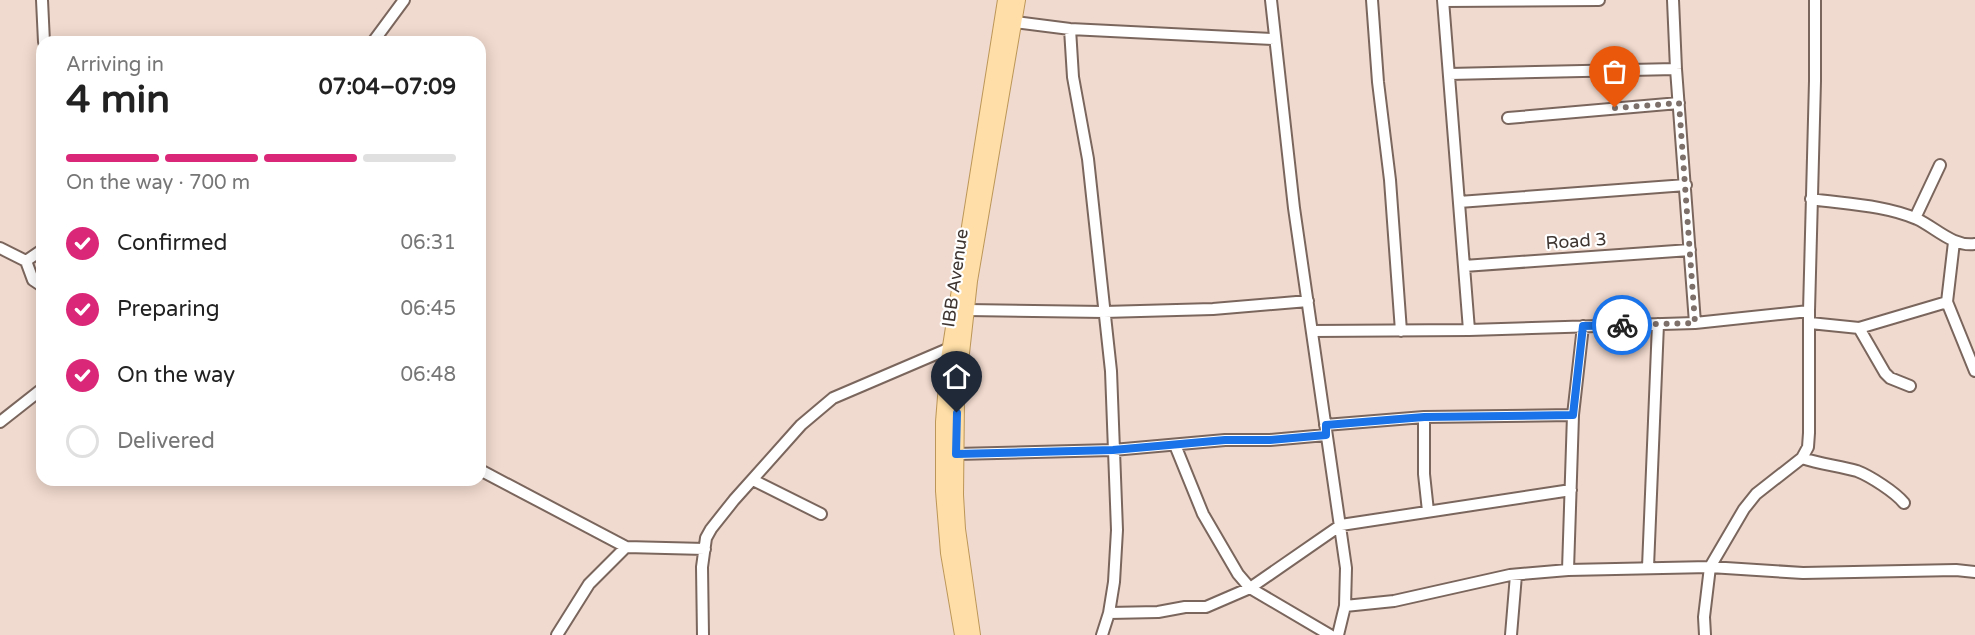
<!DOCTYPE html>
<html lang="en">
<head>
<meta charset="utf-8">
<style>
	body { margin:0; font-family:"Varela Round",sans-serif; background:#f6f6f6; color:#222; height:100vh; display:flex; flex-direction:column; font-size:22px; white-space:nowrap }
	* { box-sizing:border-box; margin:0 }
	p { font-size:20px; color:#767676 }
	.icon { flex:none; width:33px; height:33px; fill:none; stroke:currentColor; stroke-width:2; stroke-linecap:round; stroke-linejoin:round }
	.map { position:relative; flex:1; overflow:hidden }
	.panel { position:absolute; left:36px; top:36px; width:450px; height:450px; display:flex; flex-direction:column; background:#fff; border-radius:18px; box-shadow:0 3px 15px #0003 }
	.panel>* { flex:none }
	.pin { position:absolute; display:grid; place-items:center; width:51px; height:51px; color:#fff; margin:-62px -26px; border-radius:50% 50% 50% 0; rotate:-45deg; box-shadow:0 0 6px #0007 }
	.pin .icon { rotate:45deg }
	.courier { position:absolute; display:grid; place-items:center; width:60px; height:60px; margin:-30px; border:4px solid #1a73e8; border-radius:50%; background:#fff; color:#222; box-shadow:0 2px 8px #0007 }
	.overview em { font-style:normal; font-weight:800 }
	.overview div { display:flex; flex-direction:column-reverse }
	.overview { display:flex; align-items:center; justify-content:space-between; height:102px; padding:0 30px }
	h1 { font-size:39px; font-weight:800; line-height:45px }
	.bar { display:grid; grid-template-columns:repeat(4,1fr); gap:9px 6px; align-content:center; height:72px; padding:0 30px }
	.bar i { height:8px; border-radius:4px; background:#e0e0e0 }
	.bar .current { background:#db2777 }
	.bar p { grid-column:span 4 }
	ol { padding:0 30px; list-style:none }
	li { display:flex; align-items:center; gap:18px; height:66px }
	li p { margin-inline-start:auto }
	li .icon { padding:6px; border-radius:50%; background:#db2777; color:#fff; stroke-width:4 }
	li:last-child { color:#767676 }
	li i { width:33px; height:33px; border:3px solid #e0e0e0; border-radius:50% }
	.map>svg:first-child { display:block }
</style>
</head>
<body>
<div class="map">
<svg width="1975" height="635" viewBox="0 0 1975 635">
	<rect width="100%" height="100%" fill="#f0d9ce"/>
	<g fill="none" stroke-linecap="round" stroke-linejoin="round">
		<defs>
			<path id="minor" d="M 42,0 L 44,42
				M 1271,0 L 1294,208 L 1346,568 L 1345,606 L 1338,635
				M 1372,0 L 1378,82 L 1390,180 L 1401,331
				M 1443,0 L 1469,330
				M 1673,0 L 1676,69 L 1695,323
				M 1443,1 L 1599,0
				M 1015,22 L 1070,29 L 1274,39
				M 1070,29 L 1073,77 L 1088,159 L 1111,371 L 1117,530 L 1114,582 L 1109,613 L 1102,635
				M 373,42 L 404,0
				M 1449,74 L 1676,69
				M 1508,118 L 1679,103
				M 1811,199 C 1845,204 1885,205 1917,219 C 1936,228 1953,247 1975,244
				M 1459,202 L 1686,185
				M 1915,218 L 1940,165
				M 1954,242 L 1947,302 L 1975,371
				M 0,248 L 26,261 L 33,280 L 42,286
				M 26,261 L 42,250
				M 1464,266 L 1690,250
				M 967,310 L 1104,312 L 1213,309 L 1308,301
				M 1810,323 L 1859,328 L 1947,302
				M 1859,328 L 1885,373 L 1890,378 L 1910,386
				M 1312,331 L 1469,330 L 1695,323 L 1809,311
				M 1424,417 L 1424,474 L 1428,511
				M 0,422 L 42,389
				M 1325,425 L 1424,417 L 1573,415
				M 1175,445 L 1203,514 L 1238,574 L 1250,588 L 1330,635
				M 956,454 L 1113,450 L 1225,440 L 1270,440 L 1326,435
				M 1802,458 C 1820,464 1839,466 1857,471 C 1870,476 1895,492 1904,503
				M 480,470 L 626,547 L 705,549
				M 753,480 L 821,514
				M 1648,567 L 1658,324
				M 1568,570 L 1573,415 L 1583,326
				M 1345,606 L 1394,601 L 1510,575 L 1568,570 L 1710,567 L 1803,573 L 1956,570 L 1975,572
				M 1109,613 L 1158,612 L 1185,607 L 1206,607 L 1250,588 L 1341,525 L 1571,490
				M 557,635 L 589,584 L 626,547
				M 703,635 L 702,567 L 706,538 L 711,529 L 734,500 L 801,425 L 833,398 L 950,348
				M 1511,635 L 1516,575
				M 1705,635 L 1704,617 L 1710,567 L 1744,509 L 1756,494 L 1802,458 L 1808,447 L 1809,433 L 1809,311 L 1815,81 L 1815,0"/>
			<path id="major" d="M 962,635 L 948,553 L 943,491 L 943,422 L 948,359 L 1005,0
				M 973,635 L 958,529 L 956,495 L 957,398 L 970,281 L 1018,0"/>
		</defs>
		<!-- minor casing -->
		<use href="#minor" stroke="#7b665d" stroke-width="14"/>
		<!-- major casing -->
		<use href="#major" stroke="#bc9658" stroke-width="16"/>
		<!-- minor -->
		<use href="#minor" stroke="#fff" stroke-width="10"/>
		<!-- major -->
		<use href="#major" stroke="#ffdfa7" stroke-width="14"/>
	</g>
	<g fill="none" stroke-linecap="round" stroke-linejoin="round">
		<!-- done -->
		<path stroke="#7d6f69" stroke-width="6" stroke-dasharray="0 10.8" d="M 1615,108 L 1679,103 L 1695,323 L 1622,325"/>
		<!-- route -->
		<path stroke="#1a73e8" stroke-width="8" d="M 957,413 L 956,454 L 1113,450 L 1225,440 L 1270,440 L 1326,435 L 1326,425 L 1424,417 L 1573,415 L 1583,326 L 1622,325"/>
	</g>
	<g text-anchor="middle" stroke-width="4.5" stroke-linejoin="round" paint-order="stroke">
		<!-- street labels -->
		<g font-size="18" fill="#3f3632" stroke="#fff">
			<text transform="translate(1576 241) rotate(-4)" y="6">Road 3</text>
			<text transform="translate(955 278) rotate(-82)" y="6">IBB Avenue</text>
		</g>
	</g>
</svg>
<div class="pin" style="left:1615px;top:108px;background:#ea580c"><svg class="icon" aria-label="bag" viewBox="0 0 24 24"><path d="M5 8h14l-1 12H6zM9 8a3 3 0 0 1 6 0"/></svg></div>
<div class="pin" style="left:957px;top:413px;background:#1f2937"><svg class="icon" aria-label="home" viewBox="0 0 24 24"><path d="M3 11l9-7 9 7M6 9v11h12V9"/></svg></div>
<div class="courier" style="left:1622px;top:325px"><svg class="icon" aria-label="bike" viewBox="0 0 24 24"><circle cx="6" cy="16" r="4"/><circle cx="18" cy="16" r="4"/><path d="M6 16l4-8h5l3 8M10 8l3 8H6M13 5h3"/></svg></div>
<section class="panel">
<div class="overview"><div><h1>4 min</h1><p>Arriving in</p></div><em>07:04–07:09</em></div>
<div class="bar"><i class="current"></i><i class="current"></i><i class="current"></i><i></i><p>On the way · 700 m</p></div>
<ol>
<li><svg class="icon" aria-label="check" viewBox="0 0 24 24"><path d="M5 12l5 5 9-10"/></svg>Confirmed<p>06:31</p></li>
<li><svg class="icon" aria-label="check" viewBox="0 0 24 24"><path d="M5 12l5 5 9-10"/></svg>Preparing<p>06:45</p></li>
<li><svg class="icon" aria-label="check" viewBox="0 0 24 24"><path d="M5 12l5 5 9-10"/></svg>On the way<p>06:48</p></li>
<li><i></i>Delivered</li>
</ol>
</section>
</div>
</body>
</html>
